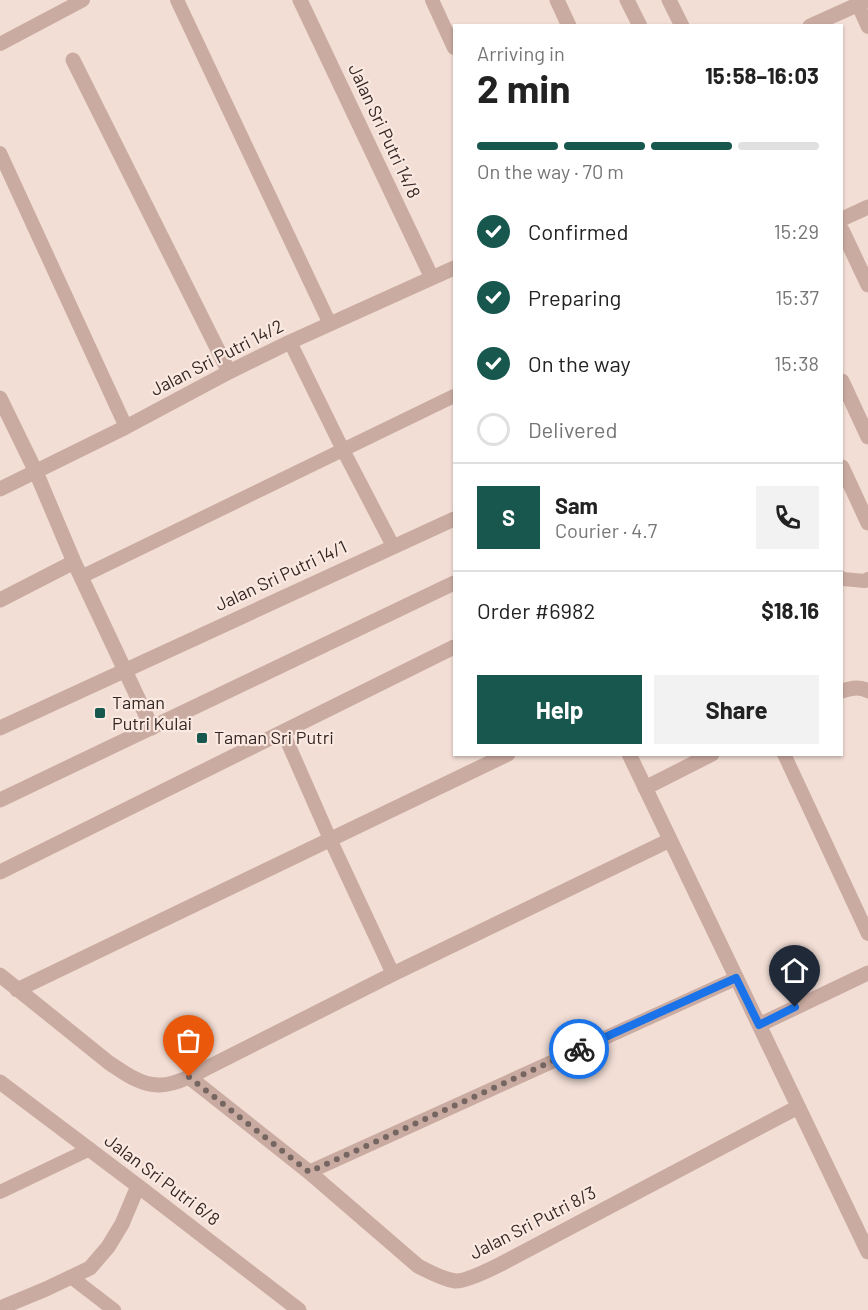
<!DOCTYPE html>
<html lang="en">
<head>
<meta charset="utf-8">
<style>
	body { margin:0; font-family:Barlow,sans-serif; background:#f2f2f2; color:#222; height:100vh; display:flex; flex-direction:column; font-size:22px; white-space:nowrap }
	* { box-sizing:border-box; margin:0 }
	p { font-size:20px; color:#767676 }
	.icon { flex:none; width:33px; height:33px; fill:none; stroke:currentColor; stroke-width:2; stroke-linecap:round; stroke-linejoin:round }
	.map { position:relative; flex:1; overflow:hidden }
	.sheet { position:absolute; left:453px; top:24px; width:390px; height:732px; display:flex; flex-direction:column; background:#fff; border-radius:0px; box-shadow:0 2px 4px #0004 }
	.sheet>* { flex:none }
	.pin { position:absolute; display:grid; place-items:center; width:51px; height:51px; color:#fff; margin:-62px -26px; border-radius:50% 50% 50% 0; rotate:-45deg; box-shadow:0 0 6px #0007 }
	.pin .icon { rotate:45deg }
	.courier { position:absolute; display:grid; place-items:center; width:60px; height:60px; margin:-30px; border:4px solid #1a73e8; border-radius:50%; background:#fff; color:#222; box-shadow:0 2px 8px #0007 }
	.overview em { font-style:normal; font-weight:700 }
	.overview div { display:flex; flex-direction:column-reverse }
	.overview { display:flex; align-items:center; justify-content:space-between; height:102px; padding:0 24px }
	h1 { font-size:39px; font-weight:700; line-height:45px }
	.bar { display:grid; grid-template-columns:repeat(4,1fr); gap:9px 6px; align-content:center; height:72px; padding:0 24px }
	.bar i { height:8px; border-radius:4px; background:#e0e0e0 }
	.bar .on { background:#18574e }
	.bar p { grid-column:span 4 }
	.line { display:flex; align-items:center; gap:15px; padding:0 24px; border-top:2px solid #e0e0e0 }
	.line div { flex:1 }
	.round { display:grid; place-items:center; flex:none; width:63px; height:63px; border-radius:0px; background:#f2f2f2 }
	ol { padding:0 24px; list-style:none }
	li { display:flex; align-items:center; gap:18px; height:66px }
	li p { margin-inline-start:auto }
	li .icon { padding:6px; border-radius:50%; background:#18574e; color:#fff; stroke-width:4 }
	li:last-child { color:#767676 }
	li i { width:33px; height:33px; border:3px solid #e0e0e0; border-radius:50% }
	.cta { display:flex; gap:12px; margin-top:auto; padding:12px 24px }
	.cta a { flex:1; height:69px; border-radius:0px; background:#18574e; color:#fff; font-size:24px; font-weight:700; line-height:69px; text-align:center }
	.cta a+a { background:#f2f2f2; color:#222 }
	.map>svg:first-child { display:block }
</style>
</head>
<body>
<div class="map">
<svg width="868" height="1310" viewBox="0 0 868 1310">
	<rect width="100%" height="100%" fill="#f2ded5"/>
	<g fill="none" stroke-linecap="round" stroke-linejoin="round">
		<!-- service -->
		<path stroke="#caaba1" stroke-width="14" d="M 177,0 L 330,324
			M 432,0 L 454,48
			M 858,5 L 868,27
			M 0,44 L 83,0
			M 0,153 L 126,427
			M 290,342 L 343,450 L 393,546
			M 81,577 L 454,396
			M 842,578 L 843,579 L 865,581 L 868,579
			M 283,732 L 330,839 L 393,974
			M 784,754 L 868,934
			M 309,1172 L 737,978
			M 0,1192 L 90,1149
			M 71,1277 L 114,1310"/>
		<!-- minor -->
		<path stroke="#caaba1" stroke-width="15" d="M 300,0 L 432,278
			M 557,0 L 569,26
			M 810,26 L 868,0
			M 73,60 L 229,372
			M 842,219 L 868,207
			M 842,230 L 868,285
			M 0,398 L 36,472 L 74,562 L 152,728
			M 0,489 L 126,427 L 229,372 L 290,342 L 454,268
			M 0,600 L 74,562
			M 842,691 C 850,688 860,686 868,691
			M 0,728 L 454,519
			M 629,754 L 868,1252
			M 645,788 L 712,754
			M 0,872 L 454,647
			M 0,975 L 108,1062 C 123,1072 141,1086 160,1085 C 170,1085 180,1081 189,1077 L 393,974 L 670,840
			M 17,990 L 508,754
			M 759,1025 L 868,973
			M 189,1077 L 309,1172 L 418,1266 C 430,1272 442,1279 455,1281 C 465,1282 491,1269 501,1264 L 798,1107
			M 0,1082 L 138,1186 L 299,1310
			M 0,1308 L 46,1289 L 90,1268 L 108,1247 L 122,1224 L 138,1186"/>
		<!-- tertiary -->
		<path stroke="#caaba1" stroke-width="15" d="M 627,0 L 640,26
			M 669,0 L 682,26
			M 842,381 L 868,437
			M 842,467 L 868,523
			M 0,800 L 454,583"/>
	</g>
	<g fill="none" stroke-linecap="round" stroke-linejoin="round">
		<!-- done -->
		<path stroke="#766662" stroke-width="6" stroke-dasharray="0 10.8" d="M 189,1077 L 309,1172 L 579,1049"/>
		<!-- route -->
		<path stroke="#1a73e8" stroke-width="8" d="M 579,1049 L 736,978 L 759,1025 L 795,1007"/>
	</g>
	<!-- markers -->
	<g fill="#18574e" stroke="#fae9e1" stroke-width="2">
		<rect x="94" y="707" width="12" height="12" rx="3"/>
		<rect x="196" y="732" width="12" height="12" rx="3"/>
	</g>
	<g text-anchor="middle" stroke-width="4.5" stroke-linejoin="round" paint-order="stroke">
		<!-- street labels -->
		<g font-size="18" fill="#342624" stroke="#fae9e1">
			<text transform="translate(384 131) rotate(65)" y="6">Jalan Sri Putri 14/8</text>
			<text transform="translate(217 358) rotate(-27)" y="6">Jalan Sri Putri 14/2</text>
			<text transform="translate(281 576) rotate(-25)" y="6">Jalan Sri Putri 14/1</text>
			<text transform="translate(162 1180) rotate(37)" y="6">Jalan Sri Putri 6/8</text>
			<text transform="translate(533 1223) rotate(-27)" y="6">Jalan Sri Putri 8/3</text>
		</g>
		<!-- poi labels -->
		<g font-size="18" fill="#342624" stroke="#fae9e1" text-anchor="start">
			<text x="112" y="709">Taman<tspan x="112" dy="21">Putri Kulai</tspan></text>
			<text x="214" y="744">Taman Sri Putri</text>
		</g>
	</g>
</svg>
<div class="pin" style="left:189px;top:1077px;background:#ea580c"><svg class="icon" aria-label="bag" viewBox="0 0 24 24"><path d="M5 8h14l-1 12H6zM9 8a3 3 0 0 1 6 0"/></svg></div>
<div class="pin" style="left:795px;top:1007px;background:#1f2937"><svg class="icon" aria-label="home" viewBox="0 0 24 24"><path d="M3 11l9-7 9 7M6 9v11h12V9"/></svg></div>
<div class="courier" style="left:579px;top:1049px"><svg class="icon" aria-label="bike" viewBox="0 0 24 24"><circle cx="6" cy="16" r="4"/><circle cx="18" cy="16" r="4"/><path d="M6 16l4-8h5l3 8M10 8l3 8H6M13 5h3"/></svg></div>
<section class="sheet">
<div class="overview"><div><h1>2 min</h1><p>Arriving in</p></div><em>15:58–16:03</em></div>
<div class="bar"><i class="on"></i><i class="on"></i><i class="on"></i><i></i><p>On the way · 70 m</p></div>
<ol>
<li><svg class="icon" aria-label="check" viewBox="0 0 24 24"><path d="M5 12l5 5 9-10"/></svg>Confirmed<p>15:29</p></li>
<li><svg class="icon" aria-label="check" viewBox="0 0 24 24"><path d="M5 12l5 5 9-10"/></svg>Preparing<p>15:37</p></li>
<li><svg class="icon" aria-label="check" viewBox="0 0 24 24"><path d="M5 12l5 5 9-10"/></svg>On the way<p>15:38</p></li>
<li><i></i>Delivered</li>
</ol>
<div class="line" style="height:108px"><b class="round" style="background:#18574e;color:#fff">S</b><div><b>Sam</b><p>Courier · 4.7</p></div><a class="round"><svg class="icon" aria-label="phone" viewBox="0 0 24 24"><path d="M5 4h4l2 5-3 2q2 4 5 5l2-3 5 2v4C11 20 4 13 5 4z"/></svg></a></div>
<div class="line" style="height:78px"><div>Order #6982</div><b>$18.16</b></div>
<div class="cta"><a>Help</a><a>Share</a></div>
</section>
</div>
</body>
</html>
